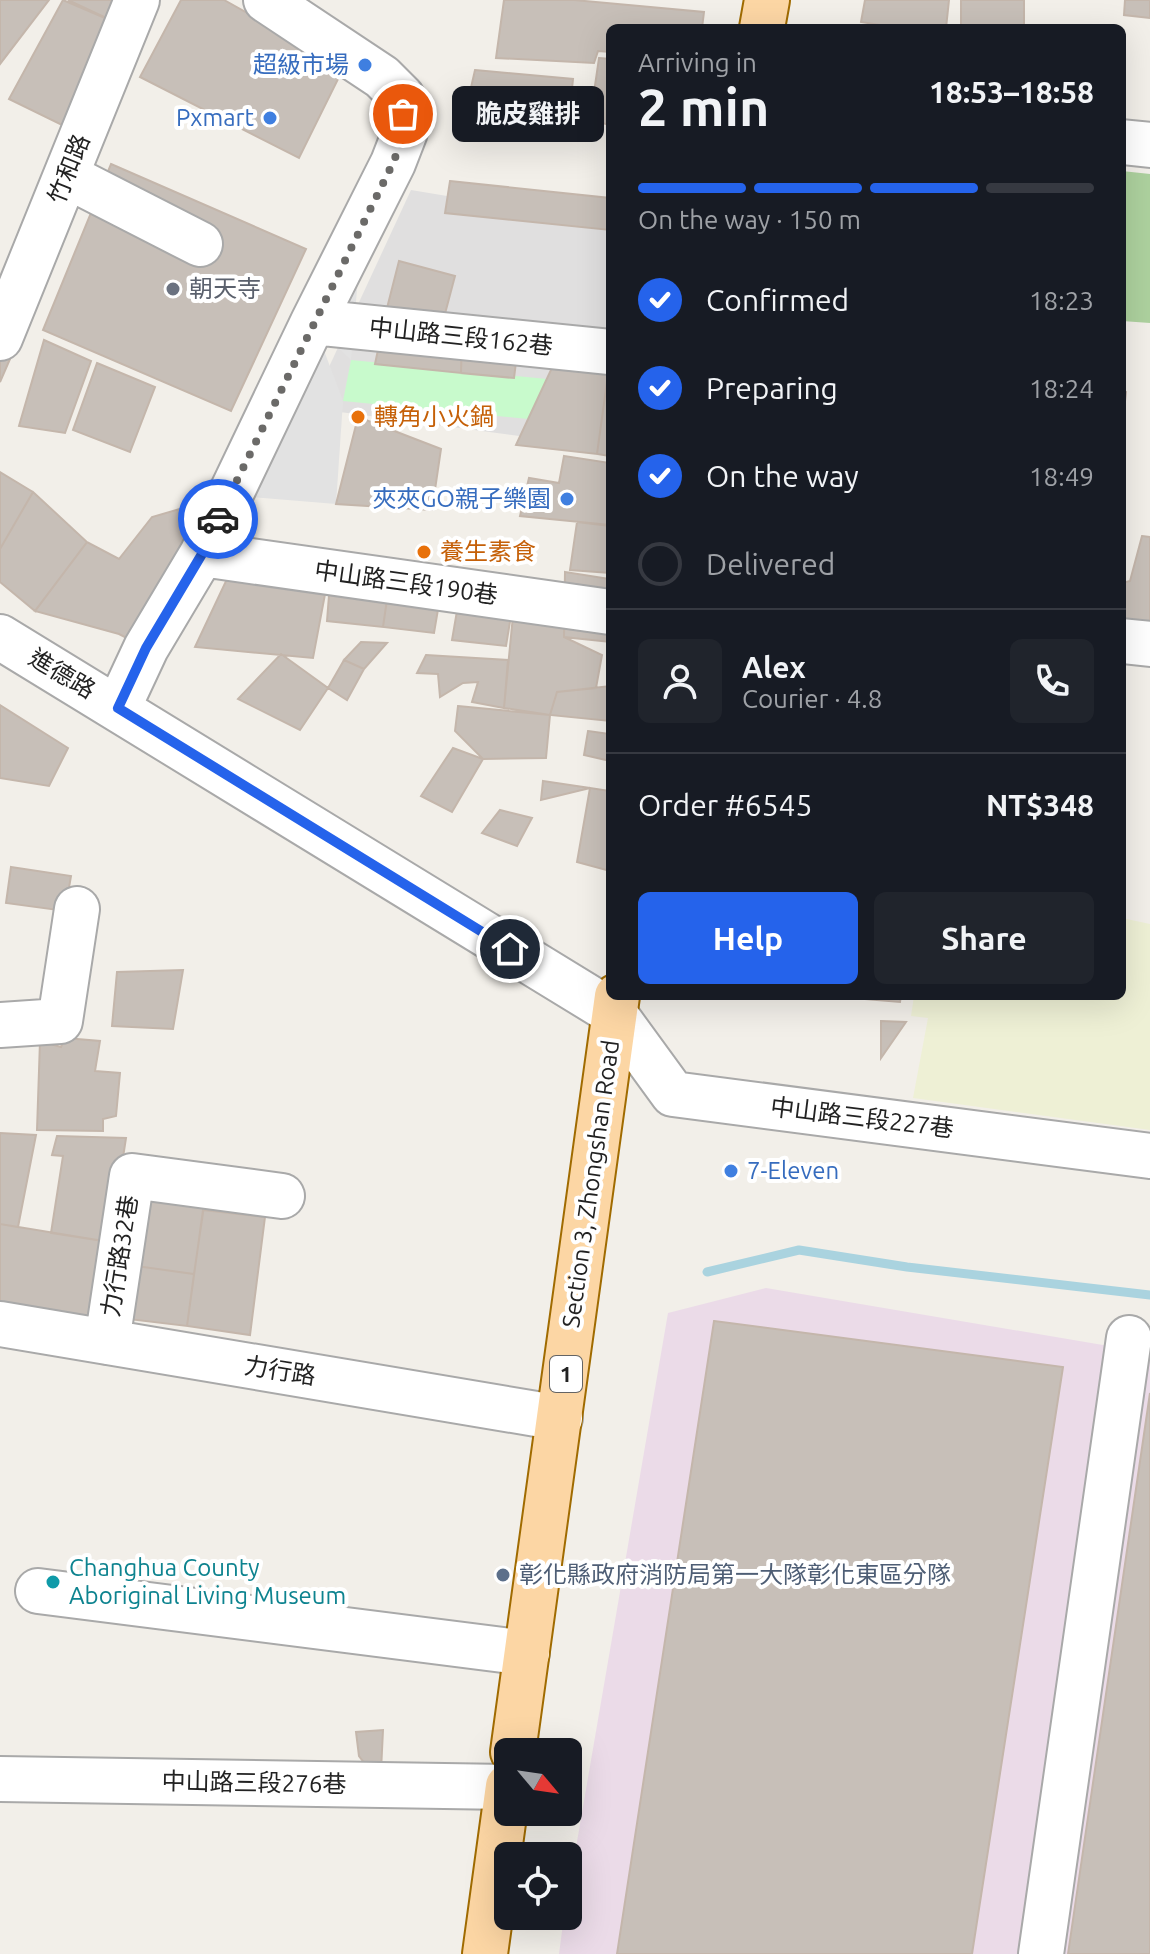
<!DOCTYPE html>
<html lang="en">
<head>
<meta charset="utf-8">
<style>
	body { margin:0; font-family:Ubuntu,"Noto Sans TC",sans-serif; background:#20242c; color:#f1f3f6; height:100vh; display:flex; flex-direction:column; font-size:30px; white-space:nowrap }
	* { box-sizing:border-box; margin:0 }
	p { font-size:26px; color:#9ea1a6 }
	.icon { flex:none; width:44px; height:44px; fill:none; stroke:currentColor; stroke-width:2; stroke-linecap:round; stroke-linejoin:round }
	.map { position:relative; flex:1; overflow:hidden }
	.sheet { position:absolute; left:606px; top:24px; width:520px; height:976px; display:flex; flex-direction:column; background:#171b24; border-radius:12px; box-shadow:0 8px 32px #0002 }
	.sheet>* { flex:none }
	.needle { width:52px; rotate:119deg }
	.fabs { position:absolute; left:494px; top:1738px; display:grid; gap:16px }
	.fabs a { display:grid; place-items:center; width:88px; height:88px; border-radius:12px; background:#171b24; box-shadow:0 8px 32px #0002; font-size:40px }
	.pin { position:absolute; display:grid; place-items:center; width:68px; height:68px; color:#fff; margin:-34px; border:4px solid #fff; border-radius:50%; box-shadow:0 2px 8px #0007 }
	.courier { position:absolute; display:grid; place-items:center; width:80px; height:80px; margin:-40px; border:6px solid #2563eb; border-radius:50%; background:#fff; color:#222; box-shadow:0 2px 10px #0007 }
	.bubble { position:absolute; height:56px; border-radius:12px; background:#171b24; box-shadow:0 8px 32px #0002; font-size:26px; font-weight:700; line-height:56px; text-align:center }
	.headline em { font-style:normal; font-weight:700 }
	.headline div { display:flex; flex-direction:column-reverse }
	.headline { display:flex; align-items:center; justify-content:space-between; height:136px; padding:0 32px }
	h1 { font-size:52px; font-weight:700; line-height:60px }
	.bar { display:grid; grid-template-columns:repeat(4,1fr); gap:12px 8px; align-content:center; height:96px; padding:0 32px }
	.bar i { height:10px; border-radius:6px; background:#363941 }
	.bar .on { background:#2563eb }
	.bar p { grid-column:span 4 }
	.line { display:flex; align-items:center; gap:20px; padding:0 32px; border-top:2px solid #363941 }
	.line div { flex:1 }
	.round { display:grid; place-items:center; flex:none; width:84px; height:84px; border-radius:12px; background:#20242c }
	ol { padding:0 32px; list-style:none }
	li { display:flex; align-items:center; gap:24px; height:88px }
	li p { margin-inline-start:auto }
	li .icon { padding:8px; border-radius:50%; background:#2563eb; color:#fff; stroke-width:4 }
	li:last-child { color:#9ea1a6 }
	li i { width:44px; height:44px; border:4px solid #363941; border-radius:50% }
	.action { display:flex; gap:16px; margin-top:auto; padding:16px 32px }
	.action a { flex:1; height:92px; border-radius:12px; background:#2563eb; color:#fff; font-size:32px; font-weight:700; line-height:92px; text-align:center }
	.action a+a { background:#20242c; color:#f1f3f6 }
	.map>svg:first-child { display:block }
</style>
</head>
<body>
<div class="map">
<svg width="1150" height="1954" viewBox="0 0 1150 1954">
	<rect width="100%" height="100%" fill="#f2efe9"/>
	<!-- residential -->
	<path fill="#e0dfdf" d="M 411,190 L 610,223 L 610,448 L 310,408 Z"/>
	<!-- industrial -->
	<path fill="#ebdbe8" d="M 766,1288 L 1150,1353 L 1150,1954 L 559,1954 L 564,1916 L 568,1916 L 568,1894 L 668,1313 Z"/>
	<!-- farmland -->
	<path fill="#eef0d5" d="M 1122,918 L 1150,924 L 1150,1130 L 913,1098 L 928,1018 L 911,1016 L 914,996 L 1122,996 Z"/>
	<!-- forest -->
	<path fill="#add19e" d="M 1122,171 L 1150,174 L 1150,323 L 1122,321 Z"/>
	<!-- park -->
	<path fill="#c8facc" d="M 351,360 L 610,385 L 610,427 L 343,401 Z"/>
	<!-- parking -->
	<path fill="#e2e2e2" d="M 346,243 L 361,243 L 351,360 L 314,324 L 343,401 L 336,504 L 228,495 L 313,322 Z"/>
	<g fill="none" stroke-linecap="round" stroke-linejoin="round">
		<!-- stream -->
		<path stroke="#aad3df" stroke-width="9" d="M 707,1272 L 799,1250 L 907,1267 L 1150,1295"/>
	</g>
	<!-- building -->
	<path fill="#c7bfb8" stroke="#c4b6ab" stroke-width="2" d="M 0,0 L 49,0 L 0,64 Z
		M 63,0 L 119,24 L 64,126 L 9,99 Z
		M 68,0 L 130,0 L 119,24 Z
		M 181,0 L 224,0 L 344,67 L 299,158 L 140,77 Z
		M 504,0 L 574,0 L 704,12 L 702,28 L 610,28 L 610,52 L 598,51 L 594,63 L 496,58 Z
		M 865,0 L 949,0 L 946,28 L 898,28 L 861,22 Z
		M 961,0 L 1024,0 L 1024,28 L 961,28 Z
		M 1125,0 L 1150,0 L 1150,18 L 1124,15 Z
		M 599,58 L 610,59 L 610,125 L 590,120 Z
		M 475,70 L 573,79 L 569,118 L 506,112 L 470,92 Z
		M 111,164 L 306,249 L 231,411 L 43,330 Z
		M 450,181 L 610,198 L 610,230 L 445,213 Z
		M 399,261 L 455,276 L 442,325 L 386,312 Z
		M 386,312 L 462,335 L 461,373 L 375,364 Z
		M 462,335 L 519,339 L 514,378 L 461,373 Z
		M 44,340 L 91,361 L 65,433 L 19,426 Z
		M 0,355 L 10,359 L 0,382 Z
		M 557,357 L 610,360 L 597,454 L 516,445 Z
		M 610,360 L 610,456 L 597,454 Z
		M 97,363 L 155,387 L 130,452 L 73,430 Z
		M 1122,391 L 1126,392 L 1122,429 Z
		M 358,417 L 441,449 L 432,510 L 336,504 Z
		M 564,456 L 610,463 L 610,525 L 520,516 L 529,478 L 559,483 Z
		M 0,472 L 33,492 L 0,549 Z
		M 33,492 L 87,542 L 35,611 L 0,582 L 0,549 Z
		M 228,495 L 146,648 L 119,634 L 35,611 L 87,542 L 119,559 L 152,517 Z
		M 577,522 L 610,526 L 610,573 L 570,570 Z
		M 1142,536 L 1150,537 L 1150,637 L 1122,636 L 1122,583 L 1130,581 Z
		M 243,545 L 332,557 L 313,658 L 195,647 Z
		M 332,557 L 392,565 L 383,627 L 327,621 Z
		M 392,565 L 444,574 L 434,633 L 383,627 Z
		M 565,572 L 610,579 L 610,642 L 564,637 Z
		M 463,576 L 516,585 L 506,646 L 452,640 Z
		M 516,585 L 565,589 L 564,637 L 602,655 L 596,688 L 557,692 L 550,715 L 504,708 Z
		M 361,642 L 387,643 L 364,669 L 344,660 Z
		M 281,654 L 328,688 L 300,730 L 238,699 Z
		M 426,655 L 508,660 L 504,708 L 472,702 L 478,682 L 463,683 L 440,697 L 438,674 L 417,673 Z
		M 344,660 L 364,669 L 347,700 L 328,688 Z
		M 610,686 L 610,721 L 550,715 L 557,692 Z
		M 0,705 L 68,748 L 49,786 L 0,778 Z
		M 458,706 L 550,715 L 546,758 L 483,759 L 455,731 Z
		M 588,731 L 610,734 L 610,761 L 584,755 Z
		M 453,748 L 483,759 L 452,812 L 421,796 Z
		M 543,781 L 590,788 L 541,800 Z
		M 590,788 L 610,791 L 610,871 L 577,862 Z
		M 500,810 L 532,818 L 517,846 L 482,833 Z
		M 11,867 L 71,876 L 65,911 L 6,903 Z
		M 183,970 L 173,1029 L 112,1026 L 117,972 Z
		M 829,996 L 901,996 L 900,1002 Z
		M 881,1021 L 906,1022 L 881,1058 Z
		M 65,1038 L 100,1041 L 95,1071 L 120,1073 L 116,1116 L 103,1119 L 103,1131 L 37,1130 L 40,1041 L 61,1047 Z
		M 0,1133 L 36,1135 L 18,1227 L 0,1224 Z
		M 57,1136 L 126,1138 L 110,1242 L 51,1233 L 63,1156 L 52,1155 Z
		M 147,1191 L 205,1199 L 194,1274 L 136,1266 Z
		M 203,1210 L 265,1217 L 250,1335 L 187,1326 Z
		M 0,1224 L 110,1242 L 98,1327 L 0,1315 Z
		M 136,1266 L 194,1274 L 187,1326 L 128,1319 Z
		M 714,1321 L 1063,1367 L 972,1954 L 617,1954 Z
		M 1150,1393 L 1150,1954 L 1068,1954 Z
		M 383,1730 L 381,1771 L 369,1769 L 359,1756 L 356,1732 Z"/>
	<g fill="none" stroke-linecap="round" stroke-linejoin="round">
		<defs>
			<path id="minor" d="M 1122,142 L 1150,145
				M 67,176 L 200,244
				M 313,322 L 610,352
				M 0,338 L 137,0
				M 202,554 L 610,612
				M 0,637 L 614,1013 L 673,1094 L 1150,1156
				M 1122,641 L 1150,644
				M 118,708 L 146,648 L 202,554 L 313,322 L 393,163 L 405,132 L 402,97 L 382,77 L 266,0
				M 0,1025 L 60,1021 L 77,909
				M 0,1324 L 560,1418
				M 107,1342 L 132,1176 L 282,1196
				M 38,1591 L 527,1653
				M 0,1779 L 508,1787
				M 1041,1954 L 1129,1338"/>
			<path id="major" d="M 762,28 L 767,0
				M 513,1752 L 617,996
				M 485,1954 L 508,1786"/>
		</defs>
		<!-- minor casing -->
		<use href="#minor" stroke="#a9a9a9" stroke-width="48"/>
		<!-- major casing -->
		<use href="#major" stroke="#a06b00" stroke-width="48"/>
		<!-- minor -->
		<use href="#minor" stroke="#fff" stroke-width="44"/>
		<!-- major -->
		<use href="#major" stroke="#fcd6a4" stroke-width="44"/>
	</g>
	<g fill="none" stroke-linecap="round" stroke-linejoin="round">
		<!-- done -->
		<path stroke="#6b6a68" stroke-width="8" stroke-dasharray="0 14.4" d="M 218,519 L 393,163 L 405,132 L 403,114"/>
		<!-- route -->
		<path stroke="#2563eb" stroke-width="10" d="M 218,519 L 202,554 L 146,648 L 118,708 L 510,949"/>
	</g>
	<!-- markers -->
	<g fill="#3f7fe0" stroke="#fff" stroke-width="3">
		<circle cx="365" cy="65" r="8"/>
		<circle cx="270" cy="118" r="8"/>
		<circle cx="567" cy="499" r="8"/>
		<circle cx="731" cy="1171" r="8"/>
	</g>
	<circle fill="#6b7280" stroke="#fff" stroke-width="3" cx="173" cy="289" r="8"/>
	<g fill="#e8710a" stroke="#fff" stroke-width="3">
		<circle cx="358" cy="417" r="8"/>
		<circle cx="424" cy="552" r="8"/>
	</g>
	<circle fill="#5c6f8a" stroke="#fff" stroke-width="3" cx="503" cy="1575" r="8"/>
	<circle fill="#0f9aa8" stroke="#fff" stroke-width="3" cx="53" cy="1582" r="8"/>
	<g text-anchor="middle" stroke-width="8" stroke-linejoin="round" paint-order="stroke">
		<!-- shield labels -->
		<rect fill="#fff" stroke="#646464" stroke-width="2" x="550" y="1356" width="32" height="36" rx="6"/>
		<g font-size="22" font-weight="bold" fill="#222">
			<text x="566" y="1382">1</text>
		</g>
		<!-- shop labels -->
		<g font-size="24" fill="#366cbe" stroke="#fff" text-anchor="end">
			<text x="349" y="73">超級市場</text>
			<text x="254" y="126">Pxmart</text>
			<text x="551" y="507">夾夾GO親子樂園</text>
			<text x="747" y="1179" text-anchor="start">7-Eleven</text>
		</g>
		<!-- street labels -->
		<g font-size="24" fill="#222" stroke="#fff">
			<text transform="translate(69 169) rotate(-68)" y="8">竹和路</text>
			<text transform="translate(461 337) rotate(6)" y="8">中山路三段162巷</text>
			<text transform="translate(406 583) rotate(8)" y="8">中山路三段190巷</text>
			<text transform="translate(62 674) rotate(31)" y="8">進德路</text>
			<text transform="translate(862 1118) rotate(7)" y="8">中山路三段227巷</text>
			<text transform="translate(591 1184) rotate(-82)" y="8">Section 3, Zhongshan Road</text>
			<text transform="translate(120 1256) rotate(-81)" y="8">力行路32巷</text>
			<text transform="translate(280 1371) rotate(9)" y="8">力行路</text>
			<text transform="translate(254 1783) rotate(1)" y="8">中山路三段276巷</text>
		</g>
		<!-- worship labels -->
		<g font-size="24" fill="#5b616d" stroke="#fff" text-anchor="start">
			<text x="189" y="297">朝天寺</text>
		</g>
		<!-- food labels -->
		<g font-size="24" fill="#c56008" stroke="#fff" text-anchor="start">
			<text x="374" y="425">轉角小火鍋</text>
			<text x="440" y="560">養生素食</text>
		</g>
		<!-- culture labels -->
		<g font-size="24" fill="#0d838f" stroke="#fff" text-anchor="start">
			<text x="69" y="1576">Changhua County<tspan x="69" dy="28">Aboriginal Living Museum</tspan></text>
		</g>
		<!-- service labels -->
		<g font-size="24" fill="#4e5e75" stroke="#fff" text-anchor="start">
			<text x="519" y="1583">彰化縣政府消防局第一大隊彰化東區分隊</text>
		</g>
	</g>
</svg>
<div class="fabs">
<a><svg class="needle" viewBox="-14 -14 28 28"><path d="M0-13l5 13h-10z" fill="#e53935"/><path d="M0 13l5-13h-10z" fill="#9ea1a6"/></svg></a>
<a><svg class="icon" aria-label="locate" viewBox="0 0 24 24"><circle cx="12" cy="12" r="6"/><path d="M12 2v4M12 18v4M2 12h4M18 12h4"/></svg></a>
</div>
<div class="pin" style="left:403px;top:114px;background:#ea580c"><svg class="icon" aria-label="bag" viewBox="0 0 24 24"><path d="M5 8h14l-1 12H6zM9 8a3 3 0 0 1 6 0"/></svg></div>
<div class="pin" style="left:510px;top:949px;background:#1f2937"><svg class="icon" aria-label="home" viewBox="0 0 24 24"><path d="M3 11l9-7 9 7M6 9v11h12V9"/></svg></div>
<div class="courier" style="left:218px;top:519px"><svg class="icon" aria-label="car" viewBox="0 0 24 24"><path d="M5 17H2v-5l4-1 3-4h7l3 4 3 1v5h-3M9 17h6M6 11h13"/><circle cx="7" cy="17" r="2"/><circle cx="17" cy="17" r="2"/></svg></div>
<div class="bubble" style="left:452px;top:86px;width:152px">脆皮雞排</div>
<section class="sheet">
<div class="headline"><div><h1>2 min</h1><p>Arriving in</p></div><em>18:53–18:58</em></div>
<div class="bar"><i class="on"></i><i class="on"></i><i class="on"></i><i></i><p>On the way · 150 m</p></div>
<ol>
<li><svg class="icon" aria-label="check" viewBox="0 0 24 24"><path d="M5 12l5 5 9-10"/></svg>Confirmed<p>18:23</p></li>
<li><svg class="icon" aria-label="check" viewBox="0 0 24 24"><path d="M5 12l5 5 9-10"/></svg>Preparing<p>18:24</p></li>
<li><svg class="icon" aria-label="check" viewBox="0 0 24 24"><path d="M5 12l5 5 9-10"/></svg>On the way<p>18:49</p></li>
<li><i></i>Delivered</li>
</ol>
<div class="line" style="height:144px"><a class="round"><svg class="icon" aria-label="person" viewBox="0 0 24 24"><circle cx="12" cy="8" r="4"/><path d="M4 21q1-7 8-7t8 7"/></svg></a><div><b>Alex</b><p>Courier · 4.8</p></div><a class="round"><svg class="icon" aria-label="phone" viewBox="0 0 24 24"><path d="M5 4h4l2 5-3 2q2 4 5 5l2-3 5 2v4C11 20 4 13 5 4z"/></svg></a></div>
<div class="line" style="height:104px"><div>Order #6545</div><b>NT$348</b></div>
<div class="action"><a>Help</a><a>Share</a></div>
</section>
</div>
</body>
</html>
